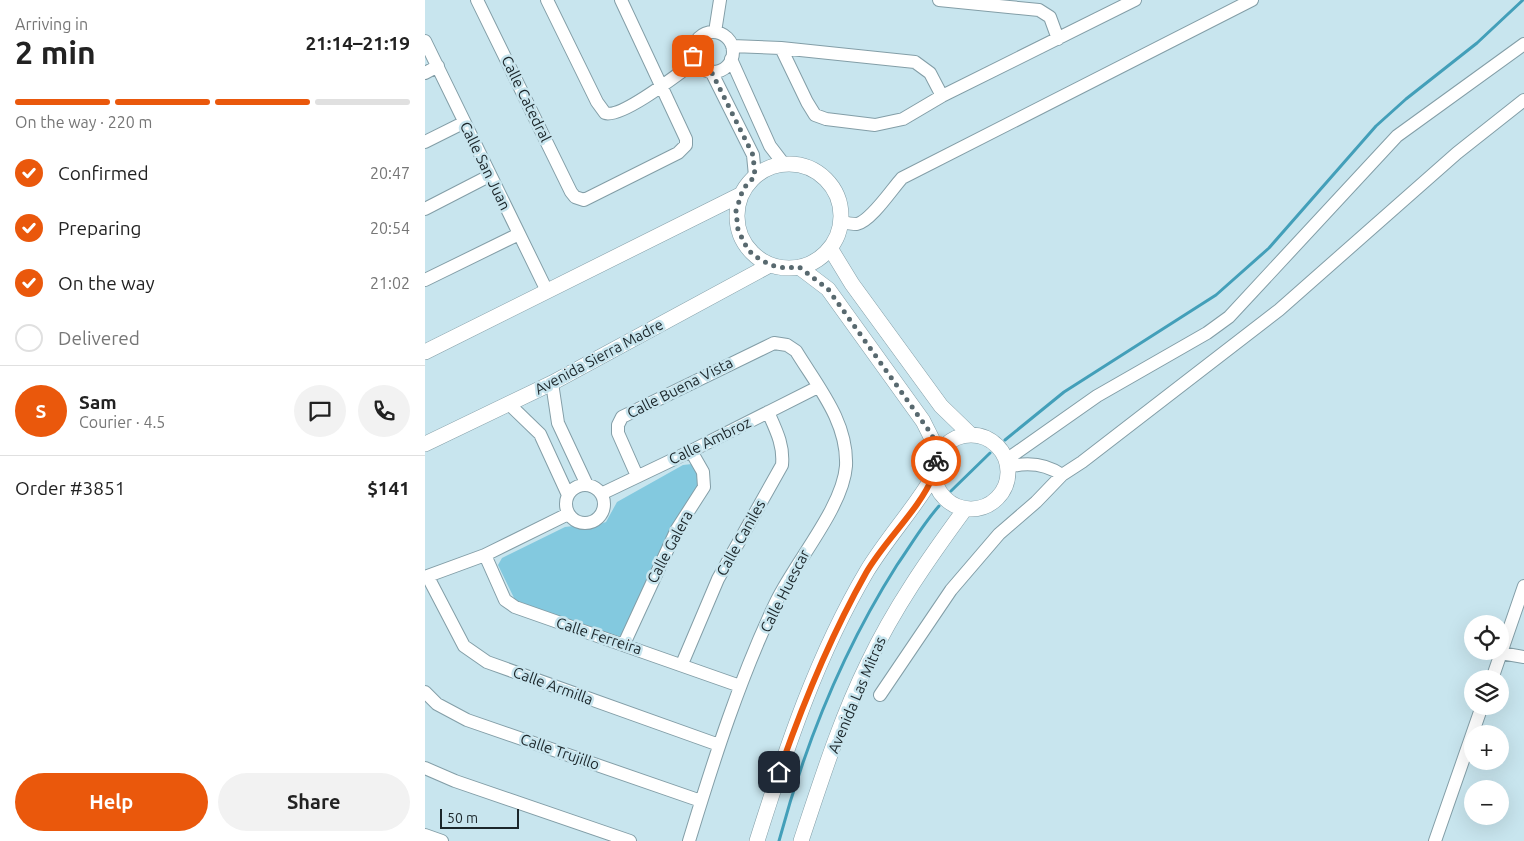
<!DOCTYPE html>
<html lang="en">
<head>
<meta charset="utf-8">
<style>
	body { margin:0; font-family:Ubuntu,sans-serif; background:#f2f2f2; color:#222; height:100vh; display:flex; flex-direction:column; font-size:19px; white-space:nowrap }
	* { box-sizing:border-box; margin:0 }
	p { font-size:16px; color:#767676 }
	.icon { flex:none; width:28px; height:28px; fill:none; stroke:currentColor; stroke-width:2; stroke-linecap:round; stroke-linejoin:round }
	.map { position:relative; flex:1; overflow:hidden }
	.drawer { display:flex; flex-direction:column; background:#fff; width:425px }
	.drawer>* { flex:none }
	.tools { position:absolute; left:1039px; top:615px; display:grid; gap:10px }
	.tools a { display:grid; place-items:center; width:45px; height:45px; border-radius:50%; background:#fff; box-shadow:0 5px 20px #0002; font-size:25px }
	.scale { position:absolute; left:15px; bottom:12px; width:79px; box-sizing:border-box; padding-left:5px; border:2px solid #1b262a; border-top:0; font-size:14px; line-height:18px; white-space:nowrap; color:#1b262a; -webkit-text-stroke:4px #c8e5ee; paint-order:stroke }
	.pin { position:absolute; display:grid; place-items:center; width:42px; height:42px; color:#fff; margin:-21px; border-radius:10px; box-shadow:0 2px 8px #0006 }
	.courier { position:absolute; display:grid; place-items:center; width:50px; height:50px; margin:-25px; border:4px solid #ea580c; border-radius:50%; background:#fff; color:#222; box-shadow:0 1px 6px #0007 }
	.summary em { font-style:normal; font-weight:700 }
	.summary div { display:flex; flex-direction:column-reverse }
	.summary { display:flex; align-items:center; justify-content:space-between; height:85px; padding:0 15px }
	h1 { font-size:32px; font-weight:700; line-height:38px }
	.bar { display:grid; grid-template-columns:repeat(4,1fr); gap:8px 5px; align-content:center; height:60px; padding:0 15px }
	.bar i { height:6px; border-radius:4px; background:#e0e0e0 }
	.bar .active { background:#ea580c }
	.bar p { grid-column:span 4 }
	.line { display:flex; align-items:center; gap:12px; padding:0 15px; border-top:1px solid #e0e0e0 }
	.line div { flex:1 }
	.round { display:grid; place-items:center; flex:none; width:52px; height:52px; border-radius:26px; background:#f2f2f2 }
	ol { padding:0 15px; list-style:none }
	li { display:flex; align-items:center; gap:15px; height:55px }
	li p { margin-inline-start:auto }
	li .icon { padding:5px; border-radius:50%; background:#ea580c; color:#fff; stroke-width:4 }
	li:last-child { color:#767676 }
	li i { width:28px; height:28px; border:2px solid #e0e0e0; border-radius:50% }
	.action { display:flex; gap:10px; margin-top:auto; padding:10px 15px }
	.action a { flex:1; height:58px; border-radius:30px; background:#ea580c; color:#fff; font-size:20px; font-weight:700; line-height:58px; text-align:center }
	.action a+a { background:#f2f2f2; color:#222 }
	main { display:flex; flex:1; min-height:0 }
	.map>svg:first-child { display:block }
</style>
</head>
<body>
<main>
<section class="drawer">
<div class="summary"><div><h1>2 min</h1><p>Arriving in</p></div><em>21:14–21:19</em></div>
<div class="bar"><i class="active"></i><i class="active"></i><i class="active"></i><i></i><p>On the way · 220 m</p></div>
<ol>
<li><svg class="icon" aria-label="check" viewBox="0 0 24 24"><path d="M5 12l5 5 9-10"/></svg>Confirmed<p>20:47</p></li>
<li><svg class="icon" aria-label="check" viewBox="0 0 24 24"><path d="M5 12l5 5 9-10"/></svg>Preparing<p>20:54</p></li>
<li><svg class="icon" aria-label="check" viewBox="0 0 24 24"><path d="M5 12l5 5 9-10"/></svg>On the way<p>21:02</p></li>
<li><i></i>Delivered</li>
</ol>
<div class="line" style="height:90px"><b class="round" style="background:#ea580c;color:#fff">S</b><div><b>Sam</b><p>Courier · 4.5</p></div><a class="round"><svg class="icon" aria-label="chat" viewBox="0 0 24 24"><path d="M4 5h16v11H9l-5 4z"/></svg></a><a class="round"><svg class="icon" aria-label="phone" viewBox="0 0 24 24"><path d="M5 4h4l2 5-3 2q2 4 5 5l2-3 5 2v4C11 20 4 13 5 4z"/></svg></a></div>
<div class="line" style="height:65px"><div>Order #3851</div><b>$141</b></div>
<div class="action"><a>Help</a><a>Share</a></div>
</section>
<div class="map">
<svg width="1099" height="841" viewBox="0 0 1099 841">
	<rect width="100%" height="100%" fill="#c8e5ee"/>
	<!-- green -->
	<path fill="#83c9df" d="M 267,464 L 276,480 L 246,532 L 198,635 L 190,637 L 90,600 L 73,565 L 77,558 L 140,527 L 148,526 L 160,529 L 181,522 L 192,502 L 258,465 Z"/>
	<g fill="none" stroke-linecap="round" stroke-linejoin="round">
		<!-- stream -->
		<path stroke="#439fb9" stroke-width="3" d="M 580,440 L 639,392 L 791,295 L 844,248 L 951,126 L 981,99 L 1052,43 L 1098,0
			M 526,491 L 565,453
			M 354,841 C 380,744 418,650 472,565 C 486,545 498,524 514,506"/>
		<defs>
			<path id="minor" d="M 52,0 L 146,192 L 150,197 L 159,200 L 253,153 L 261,145 L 261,139 L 196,0
				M 122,0 L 172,102 L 180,113 C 196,119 256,72 271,61
				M 514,0 L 614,10 L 625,17 L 633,39
				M 290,32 L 295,0
				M268 52a20 20 0 1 1 40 0a20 20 0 1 1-40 0Z
				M 0,41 L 122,291
				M 307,46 L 356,48 L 490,62 L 505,73 L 517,96
				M 356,48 L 382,102 L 390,115 L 401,119 L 450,125 L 478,119 L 517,96 L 710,0
				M 306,59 L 345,146 L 358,163
				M 286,71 L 328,155 L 330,176
				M 0,73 L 13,66
				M 0,142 L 38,123
				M 0,209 L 64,176
				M 416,222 C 421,223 427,224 432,224 C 446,221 467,189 477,178 L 827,0
				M 0,280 L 94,234
				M 127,383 L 133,423 L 162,485
				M 84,404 L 115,434 L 143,495
				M 581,460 L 672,396 L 782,333 L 804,317 L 972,136 L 1099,44
				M 583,467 C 602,462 621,464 637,475 L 657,462 L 854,310 L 1032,153 L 1099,100
				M 212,476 L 193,433 L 193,425 L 197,417 L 349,343 L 362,345 L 371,351 C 393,387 423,422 421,466 C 418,507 371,561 352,600 C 315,677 289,759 264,841
				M141 504a19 19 0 1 1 38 0a19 19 0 1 1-38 0Z
				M 176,494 L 266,451 L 393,387
				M 60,555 L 80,600 L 90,607 L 315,686
				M 0,577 L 60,555 L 143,514
				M 3,577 L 39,646 L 62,662 L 294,745
				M 199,644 L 252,529 L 279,487 L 278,472 L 266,451
				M 1076,653 L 1099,657
				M 257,664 L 293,579 L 357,465 C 359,445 351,430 343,412
				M 1067,679 L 1099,586
				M 0,692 L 12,704 L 42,720 L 276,801
				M 455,695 L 526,590 L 574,534 L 611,502 L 637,475
				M 0,768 L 30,781 L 205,841
				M 0,835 L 17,841
				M 1010,841 L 1057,706"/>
			<path id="tertiary" d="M312 216a52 52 0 1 1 104 0a52 52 0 1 1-104 0Z
				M 405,248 L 427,284 L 516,406 L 546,435
				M 374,267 L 403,289 L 498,421 L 514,453
				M 0,352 L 315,195
				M509 472a37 37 0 1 1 74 0a37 37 0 1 1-74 0Z
				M 0,444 L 127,383 L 345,265
				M 332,841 C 361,749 392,655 442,571 C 462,538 489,509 509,475
				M 376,841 C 396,781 415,720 443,663 C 469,608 504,558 540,509"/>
		</defs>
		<!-- minor casing -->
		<use href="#minor" stroke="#839ea7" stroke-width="14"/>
		<!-- tertiary casing -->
		<use href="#tertiary" stroke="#839ea7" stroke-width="16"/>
		<!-- minor -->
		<use href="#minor" stroke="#fff" stroke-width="12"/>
		<!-- tertiary -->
		<use href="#tertiary" stroke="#fff" stroke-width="15"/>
	</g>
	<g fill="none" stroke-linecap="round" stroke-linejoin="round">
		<!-- done -->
		<path stroke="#58696f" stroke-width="5" stroke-dasharray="0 9" d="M 268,56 L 275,66 L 286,71 L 328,155 L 330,176 L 318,189 L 311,211 L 313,230 L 322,248 L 328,255 L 345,265 L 360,268 L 374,267 L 403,289 L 507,435 L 514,453 L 511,461"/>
		<!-- route -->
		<path stroke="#ea580c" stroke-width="6" d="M 354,772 C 378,703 405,637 441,573 C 459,541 495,509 508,476 C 510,472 510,466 511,461"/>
	</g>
	<g text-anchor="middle" stroke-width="5" stroke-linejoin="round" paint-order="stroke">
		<!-- street labels -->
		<g font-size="15" fill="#1b262a" stroke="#c8e5ee">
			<text transform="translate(101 99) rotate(64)" y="5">Calle Catedral</text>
			<text transform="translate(60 166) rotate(64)" y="5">Calle San Juan</text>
			<text transform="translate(174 357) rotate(-28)" y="5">Avenida Sierra Madre</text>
			<text transform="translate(255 388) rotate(-27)" y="5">Calle Buena Vista</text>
			<text transform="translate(285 441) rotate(-26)" y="5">Calle Ambroz</text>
			<text transform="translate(316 538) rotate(-61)" y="5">Calle Caniles</text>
			<text transform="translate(245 547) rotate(-62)" y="5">Calle Galera</text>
			<text transform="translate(360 591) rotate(-63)" y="5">Calle Huescar</text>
			<text transform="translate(174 636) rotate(18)" y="5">Calle Ferreira</text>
			<text transform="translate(128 686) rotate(20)" y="5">Calle Armilla</text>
			<text transform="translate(432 695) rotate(-67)" y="5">Avenida Las Mitras</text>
			<text transform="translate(135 752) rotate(19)" y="5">Calle Trujillo</text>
		</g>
	</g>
</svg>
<div class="tools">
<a><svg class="icon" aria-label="locate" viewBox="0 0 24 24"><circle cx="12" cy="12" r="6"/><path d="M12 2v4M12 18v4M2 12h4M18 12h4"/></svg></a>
<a><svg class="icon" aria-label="layers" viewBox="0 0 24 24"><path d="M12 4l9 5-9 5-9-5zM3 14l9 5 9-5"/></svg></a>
<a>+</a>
<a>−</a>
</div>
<div class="scale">50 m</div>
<div class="pin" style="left:268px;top:56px;background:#ea580c"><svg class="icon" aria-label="bag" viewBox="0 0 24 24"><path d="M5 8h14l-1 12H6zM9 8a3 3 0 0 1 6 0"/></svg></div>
<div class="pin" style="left:354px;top:772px;background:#1f2937"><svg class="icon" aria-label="home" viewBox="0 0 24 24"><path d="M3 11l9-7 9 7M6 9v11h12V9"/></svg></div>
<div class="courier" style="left:511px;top:461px"><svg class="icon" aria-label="bike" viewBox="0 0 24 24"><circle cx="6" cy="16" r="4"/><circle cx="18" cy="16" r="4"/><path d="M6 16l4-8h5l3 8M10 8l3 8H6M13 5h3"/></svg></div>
</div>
</main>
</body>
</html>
